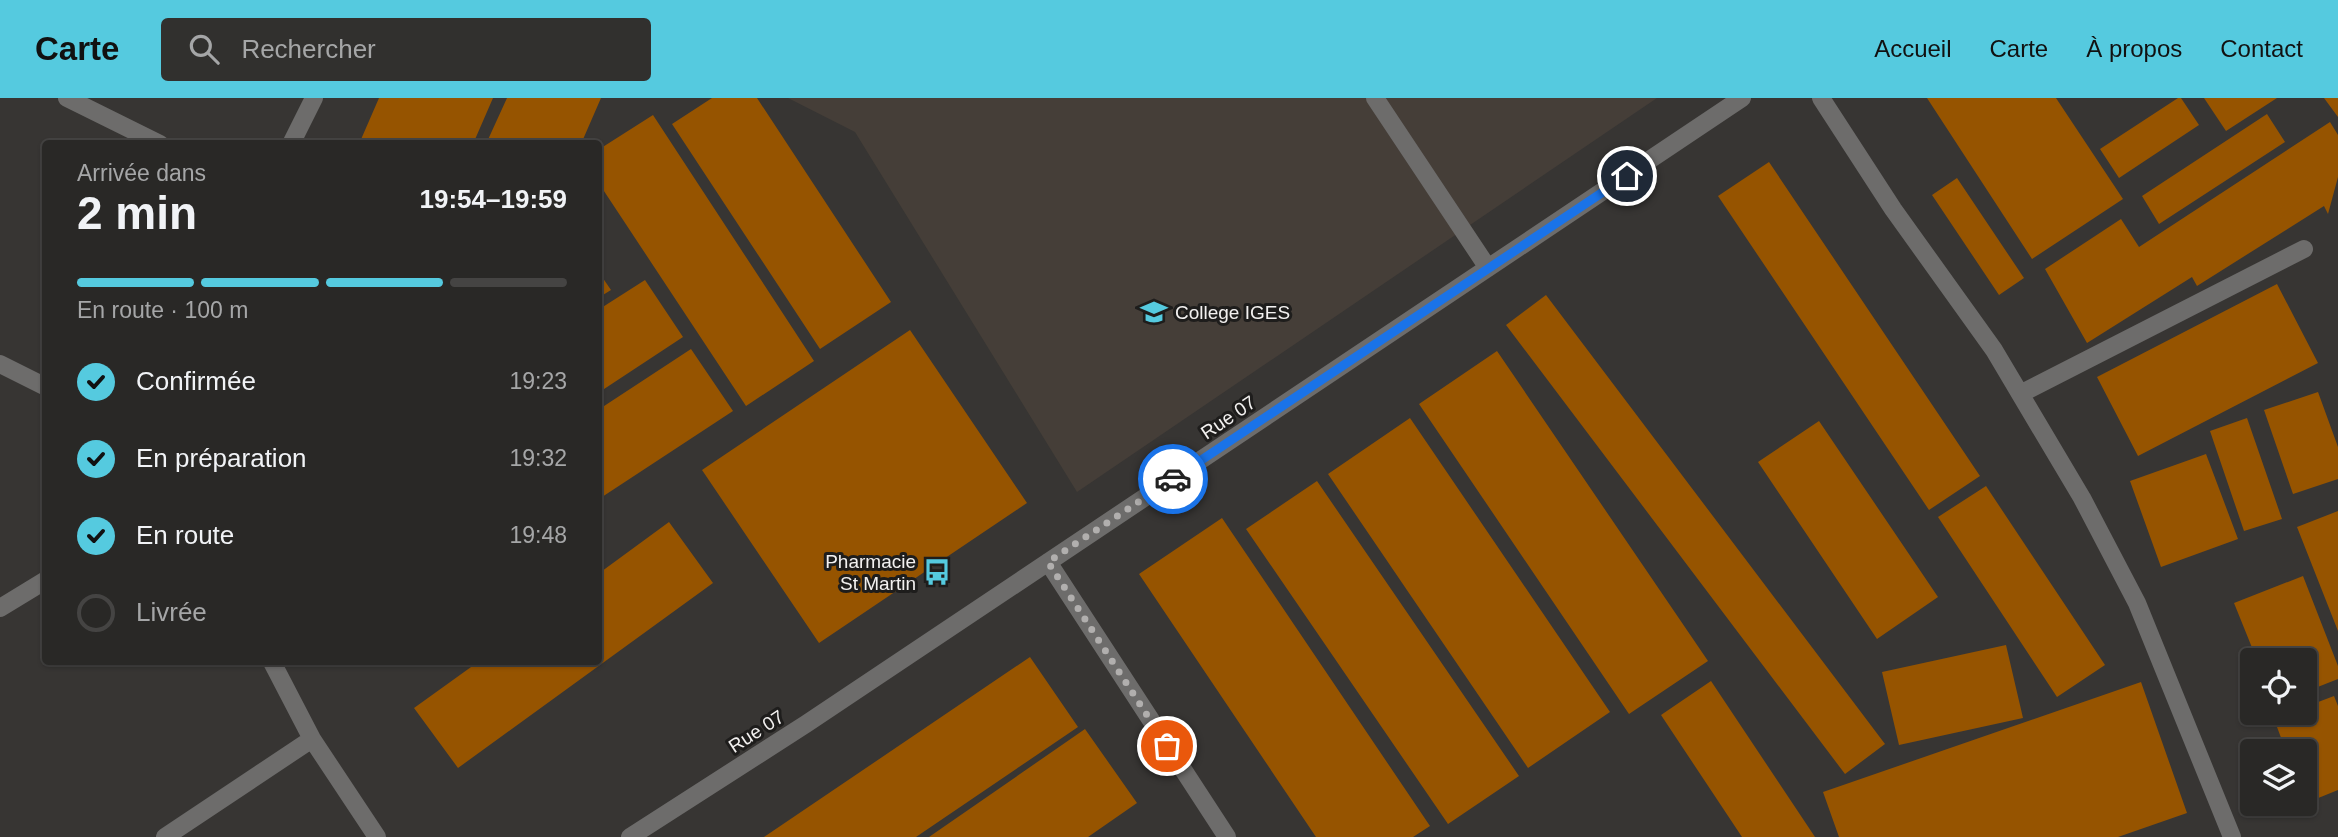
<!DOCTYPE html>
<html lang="fr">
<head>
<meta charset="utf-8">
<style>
	body { margin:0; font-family:Arial,sans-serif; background:#31302e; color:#f1f3f6; height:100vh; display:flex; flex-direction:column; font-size:26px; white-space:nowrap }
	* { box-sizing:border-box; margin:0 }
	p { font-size:23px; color:#a5a6a7 }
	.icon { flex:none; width:38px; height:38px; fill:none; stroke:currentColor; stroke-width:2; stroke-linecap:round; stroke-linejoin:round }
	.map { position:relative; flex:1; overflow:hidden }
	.panel { position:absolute; left:42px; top:42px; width:560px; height:525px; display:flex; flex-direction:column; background:#292826; border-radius:7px; box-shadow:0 2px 5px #0004,0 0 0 2px #454443 }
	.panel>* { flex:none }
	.fabs { position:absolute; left:2240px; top:550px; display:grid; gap:14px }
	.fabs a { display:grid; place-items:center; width:77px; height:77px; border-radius:7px; background:#292826; box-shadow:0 2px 5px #0004,0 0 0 2px #454443; font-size:35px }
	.pin { position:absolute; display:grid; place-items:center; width:60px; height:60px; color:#fff; margin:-30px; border:4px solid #fff; border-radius:50%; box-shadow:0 2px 7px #0007 }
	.courier { position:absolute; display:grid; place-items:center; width:70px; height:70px; margin:-35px; border:5px solid #1a73e8; border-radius:50%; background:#fff; color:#222; box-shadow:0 2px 9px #0007 }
	.summary em { font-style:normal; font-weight:600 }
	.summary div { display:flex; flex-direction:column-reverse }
	.summary { display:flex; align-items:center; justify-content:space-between; height:119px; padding:0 35px }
	h1 { font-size:46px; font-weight:600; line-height:52px }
	.bar { display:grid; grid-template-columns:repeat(4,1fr); gap:10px 7px; align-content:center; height:84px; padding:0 35px }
	.bar i { height:9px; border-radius:5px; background:#454443 }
	.bar .current { background:#55cadf }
	.bar p { grid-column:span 4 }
	ol { padding:0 35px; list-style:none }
	li { display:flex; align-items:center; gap:21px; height:77px }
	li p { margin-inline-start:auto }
	li .icon { padding:7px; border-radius:50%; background:#55cadf; color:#111; stroke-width:4 }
	li:last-child { color:#a5a6a7 }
	li i { width:38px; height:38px; border:4px solid #454443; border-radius:50% }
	header { display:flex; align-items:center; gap:42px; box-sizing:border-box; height:98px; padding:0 35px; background:#55cadf; color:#111 }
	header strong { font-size:33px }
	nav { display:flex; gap:38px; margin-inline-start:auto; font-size:24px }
	.search { width:490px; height:63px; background:#31302e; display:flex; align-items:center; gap:18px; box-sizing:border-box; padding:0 24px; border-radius:7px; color:#a5a6a7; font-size:26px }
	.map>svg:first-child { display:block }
</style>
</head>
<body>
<header>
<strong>Carte</strong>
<div class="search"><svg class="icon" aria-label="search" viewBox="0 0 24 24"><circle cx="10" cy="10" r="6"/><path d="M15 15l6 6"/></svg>Rechercher</div>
<nav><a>Accueil</a><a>Carte</a><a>À propos</a><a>Contact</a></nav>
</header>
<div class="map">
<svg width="2338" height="739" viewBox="0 0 2338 739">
	<rect width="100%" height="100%" fill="#373533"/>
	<!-- built -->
	<path fill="#453e38" d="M 788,0 L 1657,0 L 1077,394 L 855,34 Z"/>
	<!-- building -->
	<path fill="#965400" d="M 379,0 L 493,0 L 473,46 L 359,46 Z
		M 507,0 L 601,0 L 581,46 L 486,46 Z
		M 712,0 L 757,0 L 891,204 L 820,251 L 672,26 Z
		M 1927,0 L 2056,0 L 2123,101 L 2032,161 Z
		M 2178,0 L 2181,0 L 2199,27 L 2119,80 L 2100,51 Z
		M 2204,0 L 2277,0 L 2226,33 Z
		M 2324,0 L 2338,0 L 2338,19 Z
		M 2267,16 L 2285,44 L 2159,126 L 2142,98 Z
		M 653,17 L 814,263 L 746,308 L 598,84 L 598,52 Z
		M 2330,24 L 2338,37 L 2338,79 L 2328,116 L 2324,108 L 2197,188 L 2192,179 L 2087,245 L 2045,171 L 2121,121 L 2139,149 Z
		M 1769,64 L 1980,378 L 1929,412 L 1718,98 Z
		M 1957,80 L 2024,180 L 1999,197 L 1932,97 Z
		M 598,173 L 611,192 L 598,200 Z
		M 645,182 L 683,239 L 598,295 L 598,212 Z
		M 2277,186 L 2318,265 L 2138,358 L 2097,279 Z
		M 1546,197 L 1885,646 L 1845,676 L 1506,227 Z
		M 910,232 L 1027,405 L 819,545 L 702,372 Z
		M 691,251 L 733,313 L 602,399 L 598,395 L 598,312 Z
		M 1497,253 L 1708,563 L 1629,616 L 1419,306 Z
		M 2318,294 L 2338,349 L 2338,381 L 2293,396 L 2264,312 Z
		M 1410,320 L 1610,614 L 1528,670 L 1328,376 Z
		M 2247,320 L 2282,421 L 2244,433 L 2210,333 Z
		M 1819,323 L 1938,499 L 1877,541 L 1758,364 Z
		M 2206,356 L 2238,441 L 2161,469 L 2130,383 Z
		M 1317,383 L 1519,678 L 1448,726 L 1246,431 Z
		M 1986,388 L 2105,567 L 2057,599 L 1938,419 Z
		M 2338,413 L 2338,533 L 2297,429 Z
		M 1222,420 L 1430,728 L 1413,739 L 1316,739 L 1139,476 Z
		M 669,424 L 713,485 L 458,670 L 414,610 L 478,564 L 598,564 L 598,476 Z
		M 2303,478 L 2338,568 L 2338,581 L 2305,594 L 2305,562 L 2257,562 L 2234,505 Z
		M 2006,547 L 2023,620 L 1899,647 L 1882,574 Z
		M 1030,559 L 1078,629 L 916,739 L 764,739 Z
		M 1711,583 L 1815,739 L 1742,739 L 1661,617 Z
		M 2141,584 L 2187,715 L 2118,739 L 1839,739 L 1823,694 Z
		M 2334,598 L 2338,608 L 2338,692 L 2306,705 L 2305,653 L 2286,653 L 2274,621 L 2292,614 L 2305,614 L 2305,609 Z
		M 1085,631 L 1137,705 L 1088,739 L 929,739 Z"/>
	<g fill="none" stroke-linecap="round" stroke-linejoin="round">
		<!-- minor -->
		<path stroke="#6d6c6b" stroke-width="18" d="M 67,0 L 160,46
			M 1375,0 L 1488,170
			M 1821,0 L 1893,111 L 1994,252 L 2082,400 L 2137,505 L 2232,739
			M 291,46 L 314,0
			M 0,266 L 46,289
			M 2020,296 L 2304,151
			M 1048,464 L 1227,739
			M 0,510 L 46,482
			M 272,564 L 312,641 L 377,739
			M 165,739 L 312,641
			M 630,739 L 806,626 L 1742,0"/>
	</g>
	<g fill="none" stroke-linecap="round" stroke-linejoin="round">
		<!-- done -->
		<path stroke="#b1afae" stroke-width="7" stroke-dasharray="0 12.6" d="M 1167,648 L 1048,464 L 1173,381"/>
		<!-- route -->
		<path stroke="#1a73e8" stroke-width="9" d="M 1173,381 L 1627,78"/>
	</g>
	<!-- icons -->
	<defs>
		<symbol id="school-bare" viewBox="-9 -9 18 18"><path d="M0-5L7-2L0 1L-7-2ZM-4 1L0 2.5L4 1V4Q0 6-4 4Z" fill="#55cadf" stroke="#1e1d1c" stroke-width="2.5" paint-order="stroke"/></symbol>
		<symbol id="bus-bare" viewBox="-9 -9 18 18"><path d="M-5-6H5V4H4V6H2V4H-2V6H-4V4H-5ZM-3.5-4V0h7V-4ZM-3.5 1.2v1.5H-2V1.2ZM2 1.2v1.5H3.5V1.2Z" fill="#55cadf" stroke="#1e1d1c" stroke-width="2.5" paint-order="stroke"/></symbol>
	</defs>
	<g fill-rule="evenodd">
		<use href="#school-bare" x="1135" y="195" width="38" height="38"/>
		<use href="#bus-bare" x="918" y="455" width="38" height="38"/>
	</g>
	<g text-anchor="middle" stroke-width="6" stroke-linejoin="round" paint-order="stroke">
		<!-- poi labels -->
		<g font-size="19" fill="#f3f1f0" stroke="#1e1d1c" text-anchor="start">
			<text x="1175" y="221">College IGES</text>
			<text x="916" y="470" text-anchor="end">Pharmacie<tspan x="916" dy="22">St Martin</tspan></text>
		</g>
		<!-- street labels -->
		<g font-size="19" fill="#f3f1f0" stroke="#1e1d1c">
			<text transform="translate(1228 319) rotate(-34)" y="7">Rue 07</text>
			<text transform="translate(756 633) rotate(-33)" y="7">Rue 07</text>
		</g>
	</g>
</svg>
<div class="fabs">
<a><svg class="icon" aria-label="locate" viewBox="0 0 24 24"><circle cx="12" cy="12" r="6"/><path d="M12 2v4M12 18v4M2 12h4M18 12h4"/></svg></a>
<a><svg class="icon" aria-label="layers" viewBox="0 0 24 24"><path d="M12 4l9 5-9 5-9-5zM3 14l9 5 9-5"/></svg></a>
</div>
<div class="pin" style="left:1167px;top:648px;background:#ea580c"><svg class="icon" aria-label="bag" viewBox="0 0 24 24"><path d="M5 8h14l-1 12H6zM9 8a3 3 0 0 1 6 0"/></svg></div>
<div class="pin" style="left:1627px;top:78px;background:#1f2937"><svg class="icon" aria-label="home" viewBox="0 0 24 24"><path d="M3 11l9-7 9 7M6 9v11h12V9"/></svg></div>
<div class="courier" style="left:1173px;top:381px"><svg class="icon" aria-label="car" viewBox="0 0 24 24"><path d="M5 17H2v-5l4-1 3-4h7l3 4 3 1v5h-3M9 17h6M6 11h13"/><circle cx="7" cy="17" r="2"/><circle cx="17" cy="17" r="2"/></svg></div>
<section class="panel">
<div class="summary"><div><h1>2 min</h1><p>Arrivée dans</p></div><em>19:54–19:59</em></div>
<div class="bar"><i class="current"></i><i class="current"></i><i class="current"></i><i></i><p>En route · 100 m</p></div>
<ol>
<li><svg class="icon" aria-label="check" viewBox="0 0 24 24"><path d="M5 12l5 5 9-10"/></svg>Confirmée<p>19:23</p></li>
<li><svg class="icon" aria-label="check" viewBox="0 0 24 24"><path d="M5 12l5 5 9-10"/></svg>En préparation<p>19:32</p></li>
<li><svg class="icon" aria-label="check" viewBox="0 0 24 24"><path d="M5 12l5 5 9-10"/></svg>En route<p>19:48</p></li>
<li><i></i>Livrée</li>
</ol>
</section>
</div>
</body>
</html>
